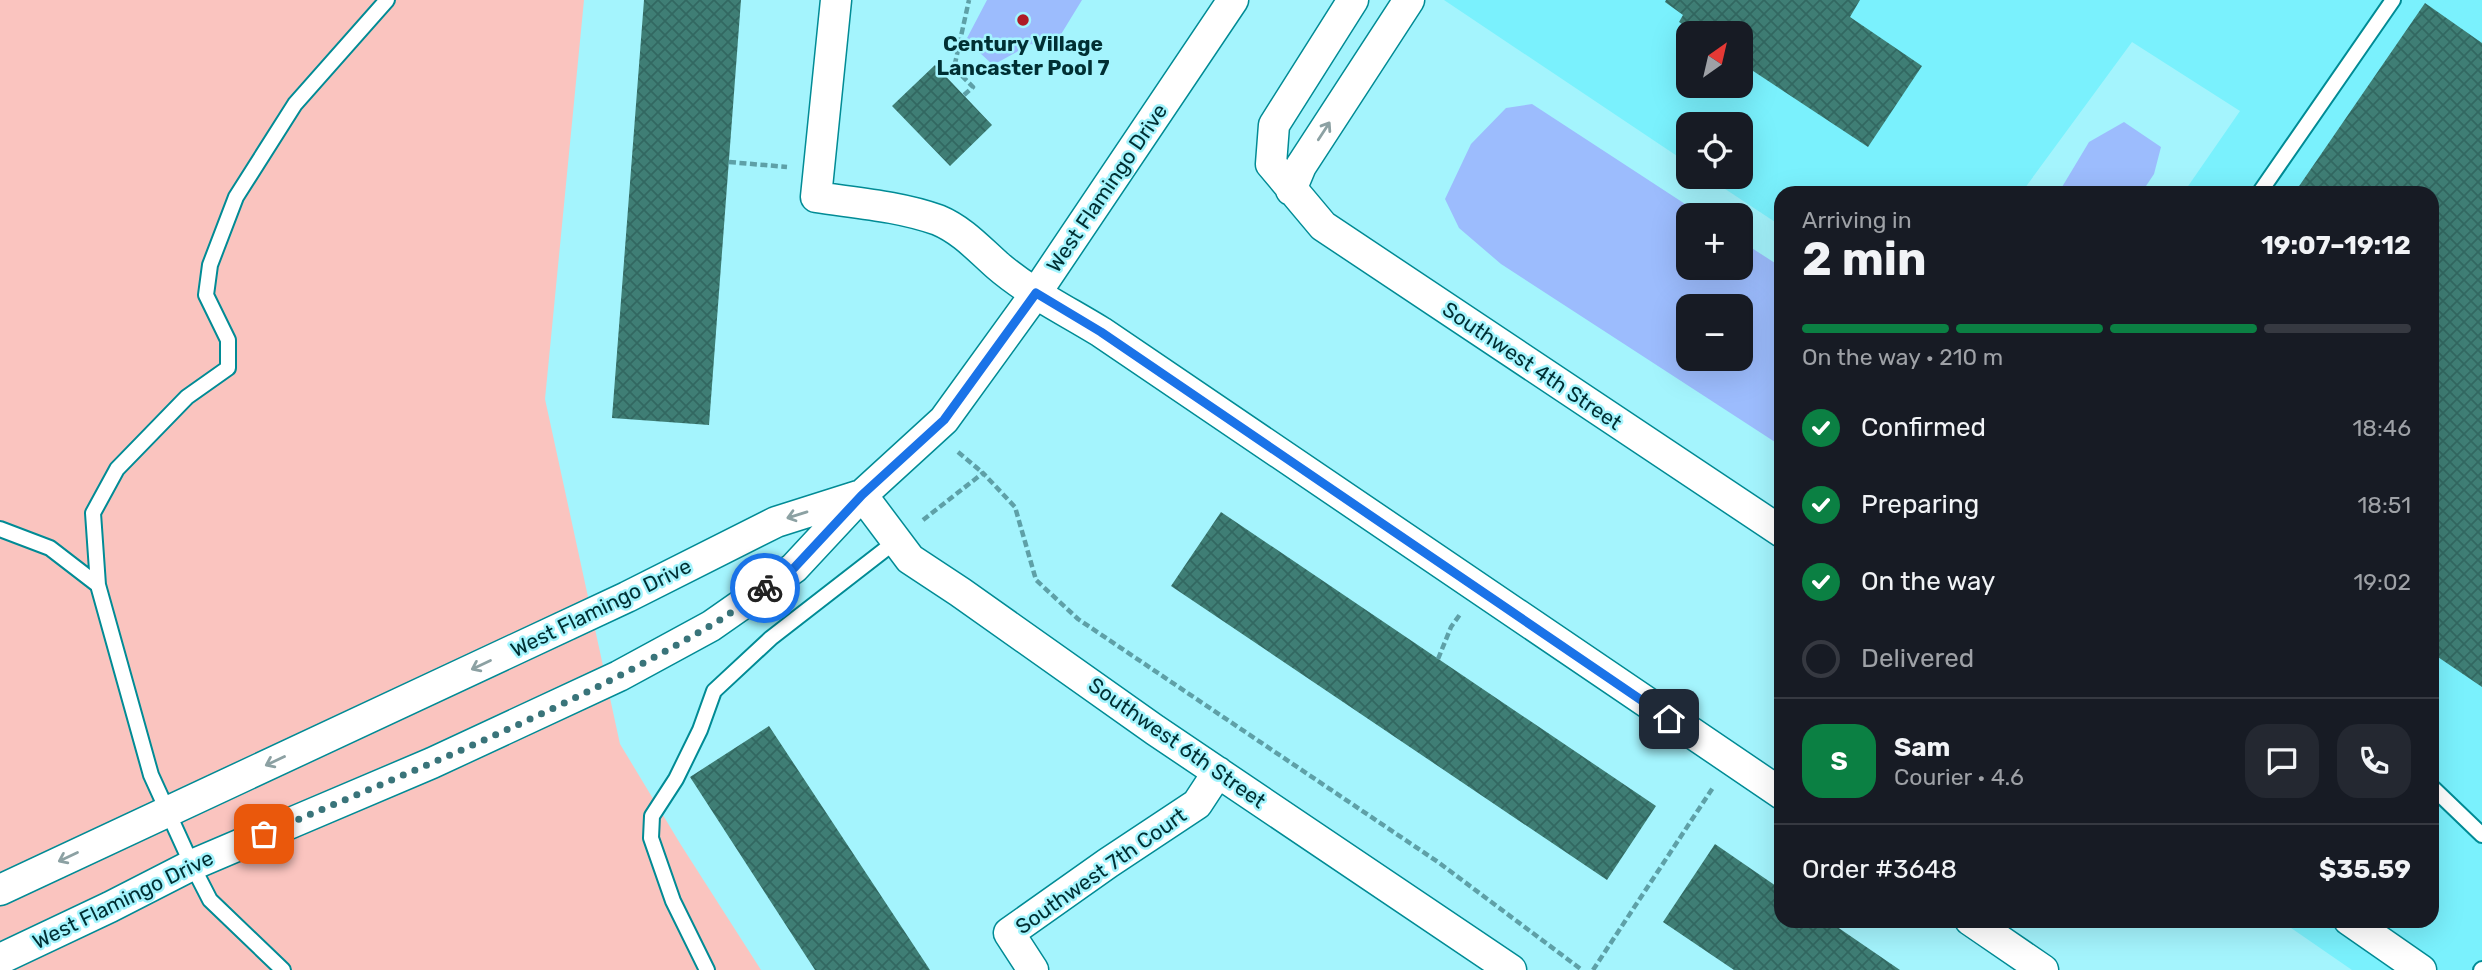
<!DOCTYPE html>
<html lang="en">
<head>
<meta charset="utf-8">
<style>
	body { margin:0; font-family:Rubik,sans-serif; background:#242831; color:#f1f3f6; height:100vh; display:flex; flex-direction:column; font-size:26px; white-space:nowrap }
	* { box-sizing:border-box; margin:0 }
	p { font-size:23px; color:#9ea1a6 }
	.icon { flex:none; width:38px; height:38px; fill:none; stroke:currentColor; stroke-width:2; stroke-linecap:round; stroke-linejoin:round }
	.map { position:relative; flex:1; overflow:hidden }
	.panel { position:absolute; left:1774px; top:186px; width:665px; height:742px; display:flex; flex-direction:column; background:#171b24; border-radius:21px; box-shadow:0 7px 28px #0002 }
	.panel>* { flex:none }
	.needle { width:46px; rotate:34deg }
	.fabs { position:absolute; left:1676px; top:21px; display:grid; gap:14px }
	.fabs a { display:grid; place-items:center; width:77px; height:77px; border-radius:14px; background:#171b24; box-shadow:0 7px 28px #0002; font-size:35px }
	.pin { position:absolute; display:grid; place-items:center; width:60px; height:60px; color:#fff; margin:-30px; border-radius:14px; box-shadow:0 4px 10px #0006 }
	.courier { position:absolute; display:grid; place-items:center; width:70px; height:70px; margin:-35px; border:5px solid #1a73e8; border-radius:50%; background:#fff; color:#222; box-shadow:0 2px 9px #0007 }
	.summary em { font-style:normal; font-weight:700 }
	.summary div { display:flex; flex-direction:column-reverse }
	.summary { display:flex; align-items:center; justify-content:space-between; height:119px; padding:0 28px }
	h1 { font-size:46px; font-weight:700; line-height:52px }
	.bar { display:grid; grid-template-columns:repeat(4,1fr); gap:10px 7px; align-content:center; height:84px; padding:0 28px }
	.bar i { height:9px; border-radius:5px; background:#363941 }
	.bar .active { background:#0b8043 }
	.bar p { grid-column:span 4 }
	.line { display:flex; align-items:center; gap:18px; padding:0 28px; border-top:2px solid #363941 }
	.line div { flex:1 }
	.round { display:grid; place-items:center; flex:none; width:74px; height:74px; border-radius:21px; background:#242831 }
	ol { padding:0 28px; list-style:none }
	li { display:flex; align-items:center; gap:21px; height:77px }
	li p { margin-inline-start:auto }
	li .icon { padding:7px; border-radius:50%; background:#0b8043; color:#fff; stroke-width:4 }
	li:last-child { color:#9ea1a6 }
	li i { width:38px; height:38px; border:4px solid #363941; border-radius:50% }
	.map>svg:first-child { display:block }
</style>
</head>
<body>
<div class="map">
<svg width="2482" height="970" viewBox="0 0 2482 970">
	<defs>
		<pattern id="building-cross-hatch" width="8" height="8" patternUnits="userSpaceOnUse" patternTransform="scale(1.75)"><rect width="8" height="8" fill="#3f7e75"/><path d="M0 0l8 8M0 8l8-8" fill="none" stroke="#326861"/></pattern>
	</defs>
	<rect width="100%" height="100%" fill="#a4f4fd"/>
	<!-- built -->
	<path fill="#7af1fd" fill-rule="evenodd" d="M 1444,0 L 2482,0 L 2482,970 L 2352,970 L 2281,921 L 2432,920 L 2432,192 L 2184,192 L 2240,111 L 2132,42 L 2022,192 L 1782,192 L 1781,226 L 1707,177 L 1741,177 L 1741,124 L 1689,124 L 1689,164 ZM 1689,33 L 1741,33 L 1741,86 L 1689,86 Z"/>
	<!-- grass -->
	<path fill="#fac4bf" d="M 0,0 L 584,0 L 545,399 L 620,744 L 681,845 L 761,970 L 0,970 Z"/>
	<!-- water -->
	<path fill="#9cbcfd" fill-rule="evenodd" d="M 987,0 L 1082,0 L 1052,49 L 1031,44 L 993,65 L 966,40 Z
		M 1532,104 L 1702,215 L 1689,215 L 1689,268 L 1741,268 L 1741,241 L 1781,267 L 1781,446 L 1501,264 L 1459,228 L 1445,199 L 1471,144 L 1506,108 ZM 1689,306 L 1741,306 L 1741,359 L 1689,359 Z
		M 2124,122 L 2161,147 L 2154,174 L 2142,192 L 2059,192 L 2089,142 Z"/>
	<!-- building -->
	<path fill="url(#building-cross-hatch)" d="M 644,0 L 741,0 L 709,425 L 612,418 Z
		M 1666,0 L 1860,0 L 1850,17 L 1922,66 L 1868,147 L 1741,63 L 1741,33 L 1697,33 L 1679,22 L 1683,15 L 1665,2 Z
		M 2425,3 L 2482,43 L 2482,687 L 2432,653 L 2432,192 L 2295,192 Z
		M 935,65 L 992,125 L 950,166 L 892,106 Z
		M 1221,512 L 1656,806 L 1607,880 L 1171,586 Z
		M 769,726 L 930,970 L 815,970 L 690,777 Z
		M 1715,844 L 1782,890 L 1782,920 L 1827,920 L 1900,970 L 1734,970 L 1663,922 Z"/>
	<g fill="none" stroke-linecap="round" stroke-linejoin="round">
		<defs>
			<path id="lane" d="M 2260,192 L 2393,0
				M 0,529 L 50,548 L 98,585
				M 2432,787 L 2482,835
				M 283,970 L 210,900 L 192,865 L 151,775 L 98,585 L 93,513 L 117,469 L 187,397 L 228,368 L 228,340 L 206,295 L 210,265 L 236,197 L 295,104 L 387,0
				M 707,970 L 673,901 L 651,838 L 652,816 L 676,779 L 700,730 L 714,691 L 771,638 L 896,541
				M 2481,970 L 2482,969"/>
			<path id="street" d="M 836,0 L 816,197 C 856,203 899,206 938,220 C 962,230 979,249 997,265 C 1028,292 1067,311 1101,332 L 1782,794
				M 1353,0 L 1274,125 L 1271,164 L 1323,226 L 1782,532
				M 1291,190 L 1301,166 L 1409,0
				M 862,495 L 910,559 L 960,592 L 1155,730 L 1511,970
				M 0,890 L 627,597 L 776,522 L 858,496
				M 1970,920 L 2043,970
				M 2349,920 L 2421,970
				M 0,959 L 110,907 L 192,865 L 432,763 L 619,676 L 711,626 L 794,568 L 862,495 L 944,420 L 1036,293 L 1233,0
				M 1033,970 L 1009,933 L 1108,863 L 1197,804 L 1218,772"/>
		</defs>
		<!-- lane casing -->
		<use href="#lane" stroke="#018b95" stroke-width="18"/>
		<!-- street casing -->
		<use href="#street" stroke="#018b95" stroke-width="33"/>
		<!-- path -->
		<path stroke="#5ea0a7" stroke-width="4.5" stroke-dasharray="7 3.5" stroke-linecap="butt" d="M 964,95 L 973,87 L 954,68 L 969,0
			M 729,162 L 787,167
			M 958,452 L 983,473
			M 923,520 L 983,473 L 1015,507 L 1036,580 L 1078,619 L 1438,862 L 1582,970
			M 1438,659 L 1451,627 L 1461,613
			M 1593,970 L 1714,786"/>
		<!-- lane -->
		<use href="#lane" stroke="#fff" stroke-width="14"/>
		<!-- street -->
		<use href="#street" stroke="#fff" stroke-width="30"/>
	</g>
	<!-- one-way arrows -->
	<defs><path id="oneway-shaft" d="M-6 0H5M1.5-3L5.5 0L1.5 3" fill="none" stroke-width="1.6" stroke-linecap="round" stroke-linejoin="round" transform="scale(1.75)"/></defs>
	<g stroke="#8ca1a3">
		<use href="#oneway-shaft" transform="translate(1324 131) rotate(-57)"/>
		<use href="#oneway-shaft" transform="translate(797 515) rotate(163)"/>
		<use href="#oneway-shaft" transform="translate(481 665) rotate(155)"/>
		<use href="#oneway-shaft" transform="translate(275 761) rotate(155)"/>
		<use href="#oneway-shaft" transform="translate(68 857) rotate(155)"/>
	</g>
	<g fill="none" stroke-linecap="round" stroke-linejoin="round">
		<!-- done -->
		<path stroke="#39747a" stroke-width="7" stroke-dasharray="0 12.6" d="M 264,834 C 414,770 567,710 708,627 C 728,616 747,601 765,588"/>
		<!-- route -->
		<path stroke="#1a73e8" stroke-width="9" d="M 765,588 L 794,568 L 862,495 L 944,420 L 1036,293 L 1101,332 L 1669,719"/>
	</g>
	<!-- markers -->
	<circle fill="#ae1b25" stroke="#a4f4fd" stroke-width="2.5" cx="1023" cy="20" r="7"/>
	<g text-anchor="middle" stroke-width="5" stroke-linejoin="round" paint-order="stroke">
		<!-- poi labels -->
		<g font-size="21" font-weight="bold" fill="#002f33" stroke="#a4f4fd">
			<text x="1023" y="51">Century Village<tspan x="1023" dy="24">Lancaster Pool 7</tspan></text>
		</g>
		<!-- street labels -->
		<g font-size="21" fill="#002f33" stroke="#a4f4fd">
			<text transform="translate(1107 188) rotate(-56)" y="7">West Flamingo Drive</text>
			<text transform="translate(1532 366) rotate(34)" y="7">Southwest 4th Street</text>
			<text transform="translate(601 608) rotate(-26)" y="7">West Flamingo Drive</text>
			<text transform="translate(1177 743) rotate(35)" y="7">Southwest 6th Street</text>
			<text transform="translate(1101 871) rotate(-35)" y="7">Southwest 7th Court</text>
			<text transform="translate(123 900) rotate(-26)" y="7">West Flamingo Drive</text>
		</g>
	</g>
</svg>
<div class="fabs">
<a><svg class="needle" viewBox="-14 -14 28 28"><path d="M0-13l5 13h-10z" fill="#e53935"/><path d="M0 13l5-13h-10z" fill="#9ea1a6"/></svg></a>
<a><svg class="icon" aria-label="locate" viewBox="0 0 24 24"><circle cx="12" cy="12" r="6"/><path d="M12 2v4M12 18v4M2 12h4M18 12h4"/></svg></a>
<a>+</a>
<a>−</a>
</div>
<div class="pin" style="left:264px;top:834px;background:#ea580c"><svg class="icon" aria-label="bag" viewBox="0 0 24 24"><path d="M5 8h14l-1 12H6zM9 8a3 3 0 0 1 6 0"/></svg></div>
<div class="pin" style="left:1669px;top:719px;background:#1f2937"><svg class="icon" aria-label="home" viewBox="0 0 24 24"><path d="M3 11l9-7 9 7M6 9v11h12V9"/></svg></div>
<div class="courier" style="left:765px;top:588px"><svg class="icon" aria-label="bike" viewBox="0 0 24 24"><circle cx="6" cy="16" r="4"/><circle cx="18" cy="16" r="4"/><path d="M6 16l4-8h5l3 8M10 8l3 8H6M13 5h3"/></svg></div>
<section class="panel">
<div class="summary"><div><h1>2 min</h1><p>Arriving in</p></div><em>19:07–19:12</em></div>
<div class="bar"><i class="active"></i><i class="active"></i><i class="active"></i><i></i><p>On the way · 210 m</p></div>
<ol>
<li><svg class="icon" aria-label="check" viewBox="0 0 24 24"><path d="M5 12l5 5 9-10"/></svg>Confirmed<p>18:46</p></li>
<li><svg class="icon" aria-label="check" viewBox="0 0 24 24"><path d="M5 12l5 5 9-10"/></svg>Preparing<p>18:51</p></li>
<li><svg class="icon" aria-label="check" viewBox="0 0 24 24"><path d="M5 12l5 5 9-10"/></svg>On the way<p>19:02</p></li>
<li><i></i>Delivered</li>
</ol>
<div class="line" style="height:126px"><b class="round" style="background:#0b8043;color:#fff">S</b><div><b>Sam</b><p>Courier · 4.6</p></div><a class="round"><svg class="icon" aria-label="chat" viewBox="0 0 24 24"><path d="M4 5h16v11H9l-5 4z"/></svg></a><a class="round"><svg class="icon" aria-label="phone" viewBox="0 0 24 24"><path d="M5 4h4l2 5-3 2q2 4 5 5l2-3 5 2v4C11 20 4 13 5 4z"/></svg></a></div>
<div class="line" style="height:91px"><div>Order #3648</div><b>$35.59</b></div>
</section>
</div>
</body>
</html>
